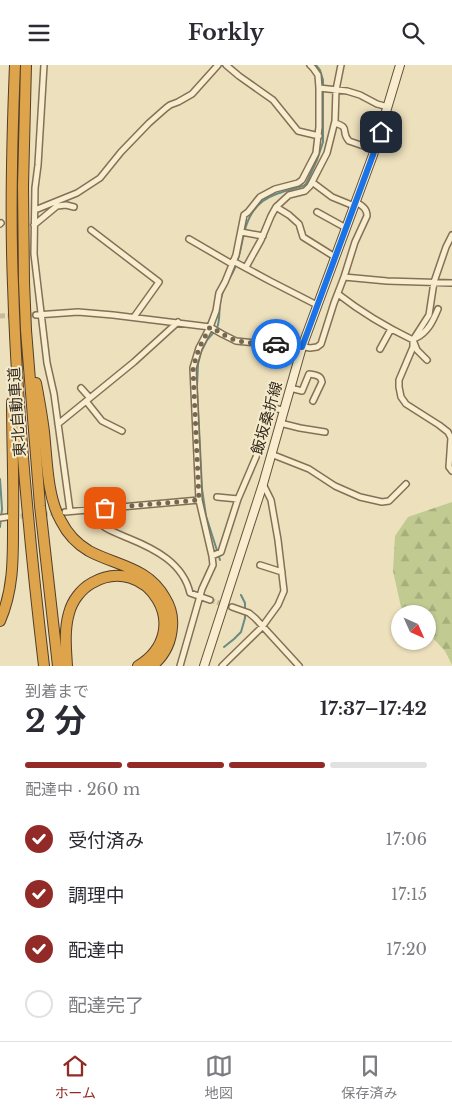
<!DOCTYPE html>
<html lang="ja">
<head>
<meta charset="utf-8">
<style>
	body { margin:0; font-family:"Libre Baskerville","Noto Sans JP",serif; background:#f7f7f7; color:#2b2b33; height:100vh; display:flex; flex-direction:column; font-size:19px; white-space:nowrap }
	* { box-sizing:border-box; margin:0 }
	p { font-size:16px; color:#7c7c81 }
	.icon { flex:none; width:28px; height:28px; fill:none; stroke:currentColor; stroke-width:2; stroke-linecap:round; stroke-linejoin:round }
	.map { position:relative; height:601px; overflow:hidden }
	.drawer { display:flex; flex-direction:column; background:#fff; flex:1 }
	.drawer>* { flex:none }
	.needle { width:32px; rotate:135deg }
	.fabs { position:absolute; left:391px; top:540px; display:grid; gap:10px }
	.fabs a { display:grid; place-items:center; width:45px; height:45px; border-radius:50%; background:#fff; box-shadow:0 1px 4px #0004; font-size:25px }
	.pin { position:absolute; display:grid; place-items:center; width:42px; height:42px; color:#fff; margin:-21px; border-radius:10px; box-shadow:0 2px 8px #0006 }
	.courier { position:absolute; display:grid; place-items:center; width:50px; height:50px; margin:-25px; border:4px solid #1a73e8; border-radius:50%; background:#fff; color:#222; box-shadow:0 1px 6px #0007 }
	.summary em { font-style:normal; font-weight:700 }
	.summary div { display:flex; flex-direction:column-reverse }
	.summary { display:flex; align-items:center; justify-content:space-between; height:85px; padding:0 25px }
	h1 { font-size:32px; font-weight:700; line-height:38px }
	.bar { display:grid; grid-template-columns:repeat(4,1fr); gap:8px 5px; align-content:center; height:60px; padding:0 25px }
	.bar i { height:6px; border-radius:4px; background:#e1e1e2 }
	.bar .on { background:#922b27 }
	.bar p { grid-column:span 4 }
	ol { padding:0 25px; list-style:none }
	li { display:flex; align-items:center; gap:15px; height:55px }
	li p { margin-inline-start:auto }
	li .icon { padding:5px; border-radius:50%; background:#922b27; color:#fff; stroke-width:4 }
	li:last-child { color:#7c7c81 }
	li i { width:28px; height:28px; border:2px solid #e1e1e2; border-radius:50% }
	header { display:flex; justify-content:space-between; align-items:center; height:65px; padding:0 25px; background:#fff; font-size:22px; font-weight:700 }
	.dock { display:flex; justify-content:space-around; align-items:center; height:70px; border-top:1px solid #e1e1e2; background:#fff; font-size:14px; color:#7c7c81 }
	.dock a { display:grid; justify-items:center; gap:2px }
	.dock .on { color:#922b27 }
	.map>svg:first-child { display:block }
</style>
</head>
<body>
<header><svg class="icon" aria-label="menu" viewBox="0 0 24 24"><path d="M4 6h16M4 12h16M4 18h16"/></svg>Forkly<svg class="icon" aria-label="search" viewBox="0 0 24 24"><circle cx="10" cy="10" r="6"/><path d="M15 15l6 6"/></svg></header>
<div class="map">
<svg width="452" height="601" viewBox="0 0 452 601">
	<defs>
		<pattern id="forest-firs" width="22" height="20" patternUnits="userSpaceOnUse" patternTransform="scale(1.25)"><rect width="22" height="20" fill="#c1ca91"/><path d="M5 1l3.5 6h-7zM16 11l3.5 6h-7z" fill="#a6ae7c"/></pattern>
	</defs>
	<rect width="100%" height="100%" fill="#ede0bc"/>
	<!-- forest -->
	<path fill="url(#forest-firs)" d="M 452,437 L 452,600 L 445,586 L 428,568 L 428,549 L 408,549 L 401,542 L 393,506 L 395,471 L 408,452 Z"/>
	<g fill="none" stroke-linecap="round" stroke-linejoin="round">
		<!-- stream -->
		<path stroke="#688b84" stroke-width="2" d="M 217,263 C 221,253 218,243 221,233 C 224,219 235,208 238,194 C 241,185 242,176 244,168 C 253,132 272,130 303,121 L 306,119 L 317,95 L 323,77 L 323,15 L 320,5 L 316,0
			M 214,267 L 207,275 L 201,287 L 198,299 L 197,321 L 202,424 L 206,451 L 220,495
			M 0,414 L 2,444 L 0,462
			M 224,582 L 234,574 L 241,567 L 245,553 L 245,538 L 241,530"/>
		<!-- minor-tunnel -->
		<path stroke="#c8bb9c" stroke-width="5" stroke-dasharray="5 2.5" stroke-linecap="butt" d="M 0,251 L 36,250
			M 13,452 L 56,448
			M 210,535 L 232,542"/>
		<defs>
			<path id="minor" d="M 44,0 L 38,100 L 35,123 L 34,189 L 47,298 L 54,329 L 70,446
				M 226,0 L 239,11 L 273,35 L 298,66 L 319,71
				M 319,23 L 347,26 L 360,30 L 377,39 L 388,42
				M 335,58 C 351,63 340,66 349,76 L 375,85
				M 312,117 L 332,132 L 354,141
				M 276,142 L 289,150 L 299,159 L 303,172 L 335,192
				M 35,145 L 77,128 L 100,113 L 121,87 L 149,58 L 166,43 L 170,40 L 178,37 L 192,29 L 218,0
				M 317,147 L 346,163
				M 0,159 L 1,158
				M 34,160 L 57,141 L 66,140 L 74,142
				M 91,165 L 159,217 L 134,252
				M 241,167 L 263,171
				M 452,170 L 446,182 L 434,217 L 429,250 L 413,275 L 413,282 L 399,315 L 399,322 L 401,332 L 406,339 L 439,360 L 448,367 L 451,373 L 449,402 L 452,406
				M 189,174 L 232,199
				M 233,196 L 270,216 L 317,240
				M 246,202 L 261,175 L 271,151 L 276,142 L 289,130 L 305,126 L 310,121 L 327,88 L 335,56 L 336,25 L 341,0
				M 344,212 L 387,216 L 452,218
				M 338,229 C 361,247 386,262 413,275 L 417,285 L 427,295
				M 36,250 L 78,247 L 113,250 L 210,262 L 222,269 L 236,276 L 256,278 L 288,279 L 310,283 L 317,282 L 321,279 L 334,238 L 344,212 L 355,177 L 367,151 C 367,143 362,141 356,137
				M 416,273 C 428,267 433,256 438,244
				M 380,284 L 391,264
				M 81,323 L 90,333
				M 290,323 L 302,326 L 309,309 C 315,310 321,310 322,317 L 313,336
				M 86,336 L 102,356 L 122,366
				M 280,358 L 300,363 L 325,367
				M 58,359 L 134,297 L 178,257
				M 271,389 L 309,404 L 335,421 L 360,432 L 382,437 L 389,436 L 406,419
				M 217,432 L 238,434
				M 86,445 C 92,451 99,459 106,463 C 113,467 121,470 128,473 C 155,484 183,498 190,528 L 210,535
				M 65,447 L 199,435
				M 0,453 L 7,452
				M 212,491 L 221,487 L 238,434 L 256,392 L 269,344 L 271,343 L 284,345
				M 260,500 L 282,507
				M 232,542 L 249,548 L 255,553 L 299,601
				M 180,601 L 202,524 L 213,500 L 212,491 L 199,435 L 193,303 L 199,283 L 210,262 L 216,246 L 219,228 L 225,217 L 236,190 L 244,150 L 248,147 L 260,132 L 275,124 L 298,118 L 302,115 L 316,88 L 319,62 L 319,23 L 318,10 L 313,3 L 310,0
				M 222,601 L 262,562 L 278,540 L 284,526 L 278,475 L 271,435 L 263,419"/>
			<path id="secondary" d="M 204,601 L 263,419 L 302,282 L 373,90 L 400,0"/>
			<path id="motorway" d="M 15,0 C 12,73 10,147 13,220 C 17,347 29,474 44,601
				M 26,0 L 23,121 L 24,217 L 26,265 L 40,441 L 58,601
				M 36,318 C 39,334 42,350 44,367 C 47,394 47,432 61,456 C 67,468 77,479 89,486 C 117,501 148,502 165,533 C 170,541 173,552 172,562 C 171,577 164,591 152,601
				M 0,556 C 14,524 13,491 13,457 C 14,417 12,377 12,337
				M 67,601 C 66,584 64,565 69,548 C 72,536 81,524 92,518 C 146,487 197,565 138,601"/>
		</defs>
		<!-- minor casing -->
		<use href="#minor" stroke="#847056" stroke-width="8"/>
		<!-- secondary casing -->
		<use href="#secondary" stroke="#65513a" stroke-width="10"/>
		<!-- motorway casing -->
		<use href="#motorway" stroke="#513e2b" stroke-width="12"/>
		<!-- minor -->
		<use href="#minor" stroke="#f8eecf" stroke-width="5"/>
		<!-- secondary -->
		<use href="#secondary" stroke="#f8eecf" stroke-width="8"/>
		<!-- motorway -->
		<use href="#motorway" stroke="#dda44c" stroke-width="10"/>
	</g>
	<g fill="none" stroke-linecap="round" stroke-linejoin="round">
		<!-- done -->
		<path stroke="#746853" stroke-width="5" stroke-dasharray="0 9" d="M 105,443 L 199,435 L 193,303 L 199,283 L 210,262 C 219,266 226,272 235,275 C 248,279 263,278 276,279"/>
		<!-- route -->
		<path stroke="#1a73e8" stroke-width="6" d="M 276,279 L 288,279 L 302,282 L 373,90 L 381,67"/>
	</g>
	<g text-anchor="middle" stroke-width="4" stroke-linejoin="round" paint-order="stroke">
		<!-- street labels -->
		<g font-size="15" fill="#33281b" stroke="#f4eacc">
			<text transform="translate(17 347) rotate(-94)" y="5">東北自動車道</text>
			<text transform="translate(267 353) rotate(-74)" y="5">飯坂桑折線</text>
		</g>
	</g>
</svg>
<div class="fabs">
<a><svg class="needle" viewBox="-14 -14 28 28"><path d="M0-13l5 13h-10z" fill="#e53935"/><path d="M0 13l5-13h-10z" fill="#7c7c81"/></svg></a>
</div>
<div class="pin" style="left:105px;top:443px;background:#ea580c"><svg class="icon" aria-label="bag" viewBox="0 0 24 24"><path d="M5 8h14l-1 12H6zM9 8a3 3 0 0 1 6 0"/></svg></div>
<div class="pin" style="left:381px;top:67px;background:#1f2937"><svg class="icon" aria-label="home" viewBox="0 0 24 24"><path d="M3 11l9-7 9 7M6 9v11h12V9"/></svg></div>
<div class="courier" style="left:276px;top:279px"><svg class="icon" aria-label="car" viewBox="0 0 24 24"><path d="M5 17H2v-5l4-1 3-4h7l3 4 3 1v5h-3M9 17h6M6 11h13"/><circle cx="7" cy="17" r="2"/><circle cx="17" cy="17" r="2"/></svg></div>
</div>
<section class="drawer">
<div class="summary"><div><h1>2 分</h1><p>到着まで</p></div><em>17:37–17:42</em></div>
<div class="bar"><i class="on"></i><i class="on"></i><i class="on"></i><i></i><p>配達中 · 260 m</p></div>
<ol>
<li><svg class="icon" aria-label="check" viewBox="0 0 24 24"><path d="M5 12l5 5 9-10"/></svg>受付済み<p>17:06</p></li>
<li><svg class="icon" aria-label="check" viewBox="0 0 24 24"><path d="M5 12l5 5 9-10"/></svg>調理中<p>17:15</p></li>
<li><svg class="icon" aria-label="check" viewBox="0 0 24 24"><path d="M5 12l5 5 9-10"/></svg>配達中<p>17:20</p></li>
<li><i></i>配達完了</li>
</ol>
</section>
<nav class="dock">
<a class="on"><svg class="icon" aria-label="home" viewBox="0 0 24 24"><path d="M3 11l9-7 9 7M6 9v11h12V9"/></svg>ホーム</a>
<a><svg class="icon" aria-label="map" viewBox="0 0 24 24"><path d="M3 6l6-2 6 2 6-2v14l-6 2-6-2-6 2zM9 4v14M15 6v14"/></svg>地図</a>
<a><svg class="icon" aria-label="saved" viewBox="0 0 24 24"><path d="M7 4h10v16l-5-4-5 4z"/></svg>保存済み</a>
</nav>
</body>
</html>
